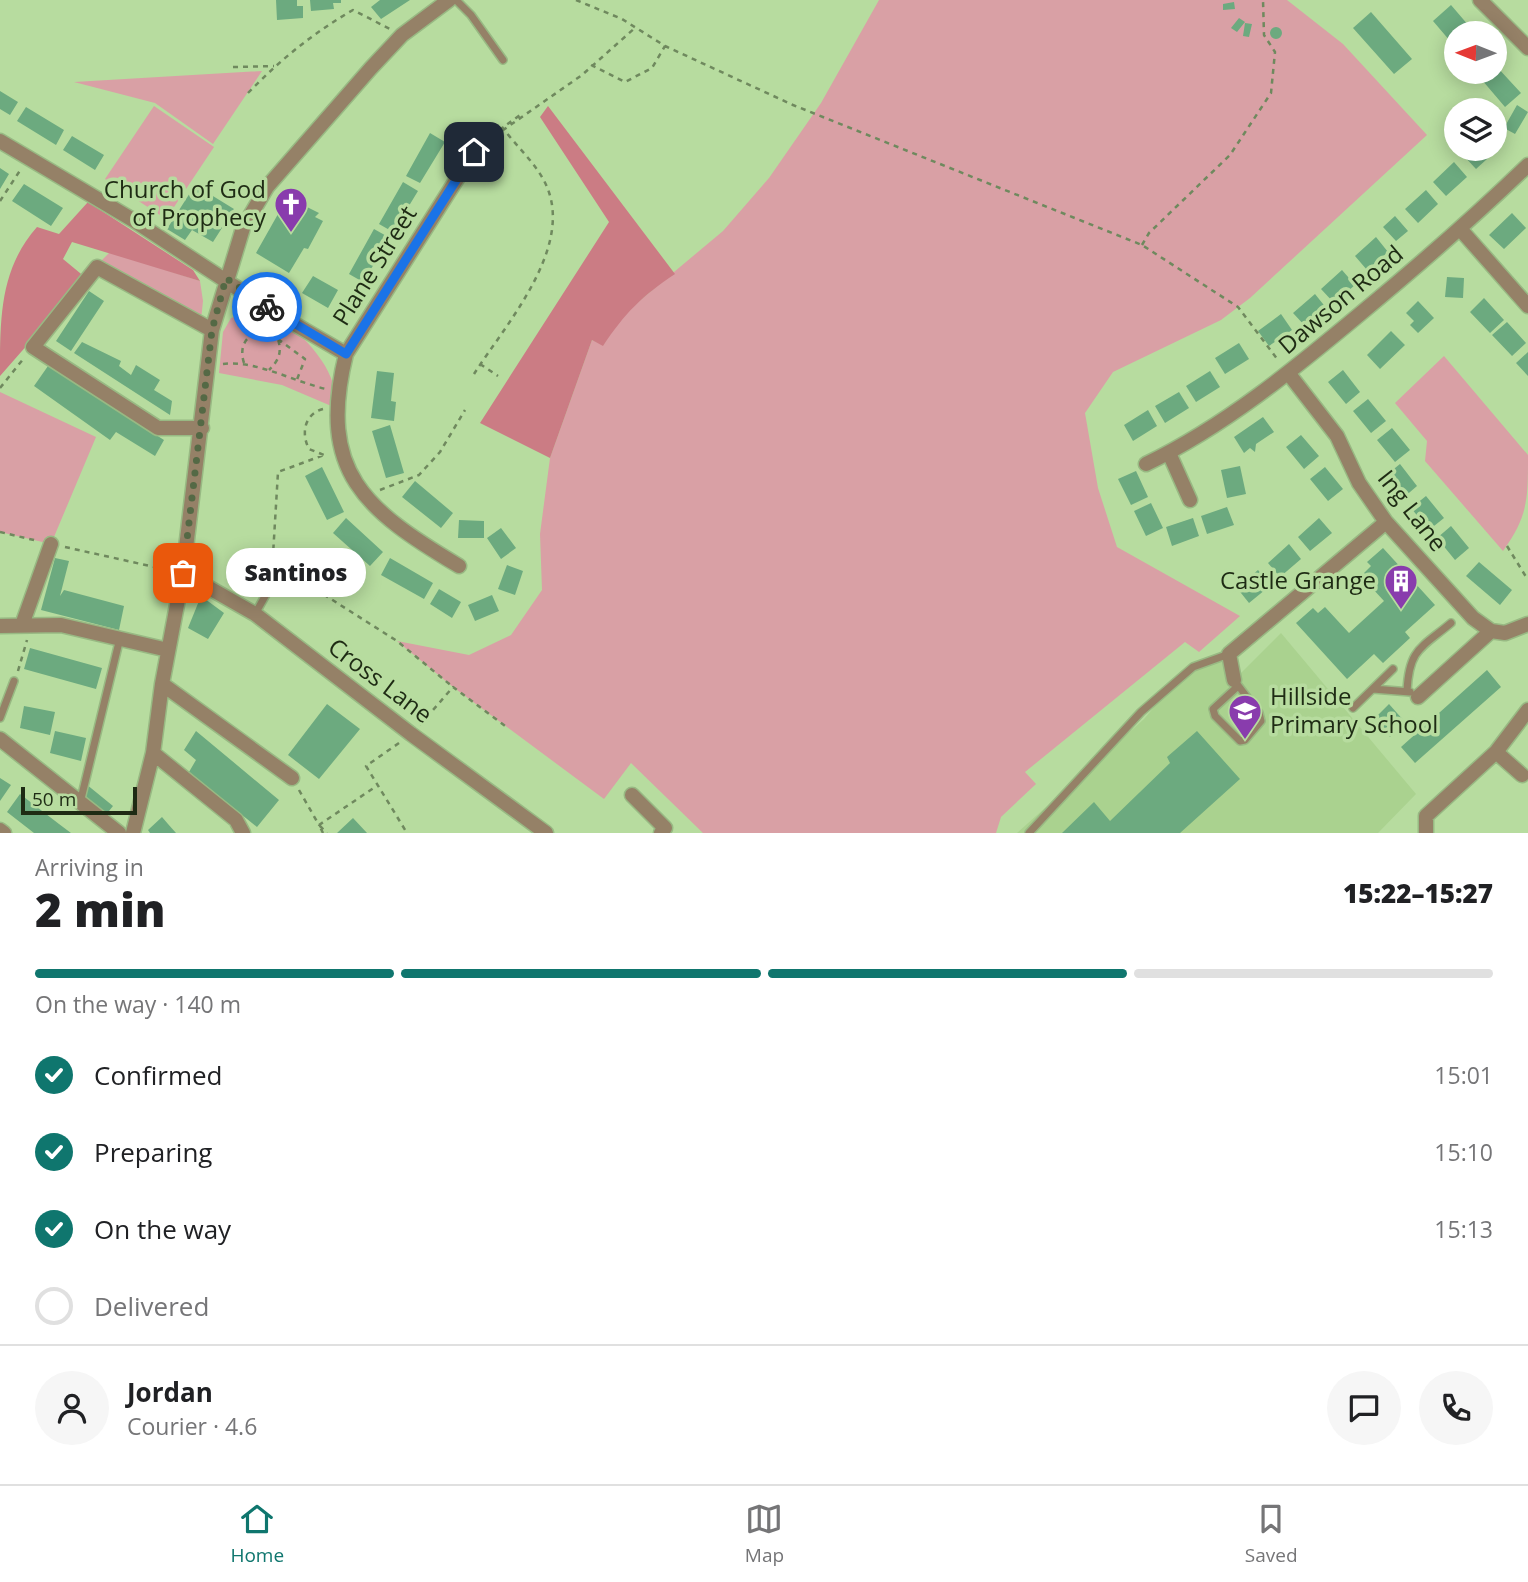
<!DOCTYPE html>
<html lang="en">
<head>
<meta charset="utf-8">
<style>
	body { margin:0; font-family:"Open Sans",sans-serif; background:#f6f6f6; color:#202124; height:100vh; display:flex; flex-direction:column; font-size:26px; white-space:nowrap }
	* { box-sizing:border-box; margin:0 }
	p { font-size:23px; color:#757577 }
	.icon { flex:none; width:38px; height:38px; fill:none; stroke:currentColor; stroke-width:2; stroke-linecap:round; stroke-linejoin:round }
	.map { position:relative; height:833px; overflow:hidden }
	.panel { display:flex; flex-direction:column; background:#fff; flex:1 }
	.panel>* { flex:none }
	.needle { width:46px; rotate:271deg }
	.tools { position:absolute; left:1444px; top:21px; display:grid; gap:14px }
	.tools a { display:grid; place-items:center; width:63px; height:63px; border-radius:50%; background:#fff; box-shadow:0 4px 18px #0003; font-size:35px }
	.scale { position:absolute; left:21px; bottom:18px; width:116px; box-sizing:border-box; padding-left:7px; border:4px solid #1e2b14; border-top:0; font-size:19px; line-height:24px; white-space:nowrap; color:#1e2b14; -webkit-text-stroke:5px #b7dc9f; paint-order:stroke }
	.pin { position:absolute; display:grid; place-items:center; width:60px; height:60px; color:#fff; margin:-30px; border-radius:14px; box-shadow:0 4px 10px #0006 }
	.courier { position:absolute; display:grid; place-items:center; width:70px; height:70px; margin:-35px; border:5px solid #1a73e8; border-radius:50%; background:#fff; color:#222; box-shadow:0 2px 9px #0007 }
	.bubble { position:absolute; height:49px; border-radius:24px; background:#fff; box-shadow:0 4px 18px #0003; font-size:23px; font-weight:800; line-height:49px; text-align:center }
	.headline em { font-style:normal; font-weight:800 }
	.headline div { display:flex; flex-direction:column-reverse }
	.headline { display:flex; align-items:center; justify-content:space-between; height:119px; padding:0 35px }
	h1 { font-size:46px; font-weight:800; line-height:52px }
	.bar { display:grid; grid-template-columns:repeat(4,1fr); gap:10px 7px; align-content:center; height:84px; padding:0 35px }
	.bar i { height:9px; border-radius:5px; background:#e0e0e0 }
	.bar .selected { background:#0f766e }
	.bar p { grid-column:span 4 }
	.line { display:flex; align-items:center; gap:18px; padding:0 35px; border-top:2px solid #e0e0e0 }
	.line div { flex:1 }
	.round { display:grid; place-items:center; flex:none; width:74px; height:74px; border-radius:37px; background:#f6f6f6 }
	ol { padding:0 35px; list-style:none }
	li { display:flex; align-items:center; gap:21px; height:77px }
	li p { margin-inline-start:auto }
	li .icon { padding:7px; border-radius:50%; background:#0f766e; color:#fff; stroke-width:4 }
	li:last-child { color:#757577 }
	li i { width:38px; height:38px; border:4px solid #e0e0e0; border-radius:50% }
	.tab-bar { display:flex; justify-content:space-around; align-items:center; height:98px; border-top:2px solid #e0e0e0; background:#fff; font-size:19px; color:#757577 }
	.tab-bar a { display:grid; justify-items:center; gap:4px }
	.tab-bar .selected { color:#0f766e }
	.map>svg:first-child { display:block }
</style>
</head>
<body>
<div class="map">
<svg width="1528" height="833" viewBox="0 0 1528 833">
	<rect width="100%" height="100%" fill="#b7dc9f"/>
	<!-- built -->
	<path fill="#aad28f" d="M 1281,633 L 1416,794 L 1378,833 L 1017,833 L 1144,719 L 1171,687 L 1218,653 L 1241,673 Z"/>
	<!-- green -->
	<path fill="#d9a0a5" d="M 879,0 L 1287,0 L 1343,44 L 1427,135 L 1250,298 L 1221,320 L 1113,372 L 1085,413 L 1098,488 L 1117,547 L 1240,616 L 1199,652 L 1185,642 L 1025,772 L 1036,784 L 1001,817 L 996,833 L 703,833 L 631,763 L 604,799 L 453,687 L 397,641 L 469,655 L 511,635 L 542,590 L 540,534 L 550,458 L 592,340 L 603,345 L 625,313 L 723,231 L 769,178 L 821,103 Z
		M 262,71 L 213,144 L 155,103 L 74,82 Z
		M 154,106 L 214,147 L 166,219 L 105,179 Z
		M 110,252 L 200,281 L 203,301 L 201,320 L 99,263 Z
		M 253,312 L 279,314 C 306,341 338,367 336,408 L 282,385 L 219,373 L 223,332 L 231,318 Z
		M 1444,356 L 1528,455 C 1528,500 1528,516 1503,551 L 1425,461 L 1427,441 L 1395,403 Z
		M 0,392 L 96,437 L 51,544 L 0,532 Z"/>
	<!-- forest -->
	<path fill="#cb7c84" d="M 548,106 L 675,274 C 642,296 625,313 603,346 L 592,340 L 550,458 L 480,423 L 609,222 L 540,117 Z
		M 88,202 L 193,270 L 200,281 L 72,242 L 63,259 L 86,278 L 0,376 C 0,317 0,269 37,227 L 59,234 Z"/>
	<!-- building -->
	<path fill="#6caa7f" d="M 276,0 L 297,0 L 297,6 L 303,6 L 303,18 L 277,20 Z
		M 310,0 L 341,0 L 341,3 L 333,3 L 334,9 L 311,11 Z
		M 380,0 L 410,0 L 381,19 L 371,7 Z
		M 1234,2 L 1235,9 L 1223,10 L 1223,4 Z
		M 1451,5 L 1475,33 L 1456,33 L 1456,48 L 1433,21 Z
		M 1371,12 L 1412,59 L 1394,74 L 1353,28 Z
		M 1239,18 L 1245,22 L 1237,32 L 1231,28 Z
		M 1245,23 L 1252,24 L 1249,37 L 1243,36 Z
		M1270 33a6 6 0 1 1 12 0a6 6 0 1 1-12 0Z
		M 1497,67 L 1521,93 L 1505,107 L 1482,80 Z
		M 0,91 L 18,102 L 10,115 L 0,109 Z
		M 1517,105 L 1528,112 L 1515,134 L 1504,128 Z
		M 26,107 L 64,130 L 56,145 L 17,121 Z
		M 430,133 L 445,142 L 420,183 L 406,176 Z
		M 72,136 L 104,155 L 95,170 L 63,150 Z
		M 1470,149 L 1498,149 L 1476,169 L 1463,155 Z
		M 1454,162 L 1467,177 L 1446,196 L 1433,182 Z
		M 0,168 L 9,174 L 0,189 Z
		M 403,182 L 418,191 L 393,232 L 379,224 Z
		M 24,184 L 63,208 L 51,226 L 12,201 Z
		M 195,185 L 234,209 L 213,242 L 192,230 L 185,240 L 167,229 Z
		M 1426,190 L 1438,204 L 1418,223 L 1405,209 Z
		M 283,195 L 319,213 L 315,217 L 323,221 L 308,249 L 304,248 L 289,273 L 256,253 L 282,207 L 277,203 Z
		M 1512,213 L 1526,228 L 1504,249 L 1489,235 Z
		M 1395,216 L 1408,231 L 1396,241 L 1383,227 Z
		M 374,229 L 390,238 L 363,282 L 349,274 Z
		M 1376,237 L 1388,252 L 1367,270 L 1355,256 Z
		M 1342,270 L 1355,285 L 1334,303 L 1321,289 Z
		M 313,276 L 338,290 L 328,308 L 302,293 Z
		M 1447,277 L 1464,278 L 1463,298 L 1445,297 Z
		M 89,291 L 104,301 L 71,351 L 56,341 Z
		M 1315,294 L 1327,309 L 1306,327 L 1293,313 Z
		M 1484,298 L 1504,320 L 1490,333 L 1470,312 Z
		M 1418,301 L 1434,318 L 1418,333 L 1410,325 L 1414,321 L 1406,313 Z
		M 1281,314 L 1292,330 L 1269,346 L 1258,331 Z
		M 1507,322 L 1526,343 L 1512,356 L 1492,335 Z
		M 1391,331 L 1405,345 L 1380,369 L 1367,355 Z
		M 82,342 L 121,361 L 119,366 L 131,375 L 136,365 L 160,380 L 154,390 L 172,401 L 170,415 L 74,353 Z
		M 1239,343 L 1249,359 L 1225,374 L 1215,358 Z
		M 1528,352 L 1528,376 L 1516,363 Z
		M 48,366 L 164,440 L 155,456 L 116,432 L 110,440 L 34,386 Z
		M 1343,370 L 1360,392 L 1346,404 L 1328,382 Z
		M 377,371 L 394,373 L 391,401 L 396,402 L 394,421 L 371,418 Z
		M 1210,371 L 1220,387 L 1196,402 L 1186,386 Z
		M 1179,392 L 1189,408 L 1165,423 L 1155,406 Z
		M 1368,399 L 1386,421 L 1371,433 L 1353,411 Z
		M 1148,410 L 1157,426 L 1133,441 L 1124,425 Z
		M 1263,417 L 1274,432 L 1256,444 L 1255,452 L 1250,448 L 1244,453 L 1234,437 Z
		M 390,425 L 404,473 L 386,478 L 372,431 Z
		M 1392,428 L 1410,450 L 1395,462 L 1377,440 Z
		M 1301,435 L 1319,456 L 1304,469 L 1286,447 Z
		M 1400,464 L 1417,486 L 1403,498 L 1385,476 Z
		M 1240,466 L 1246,494 L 1227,498 L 1221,470 Z
		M 322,467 L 344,512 L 327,520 L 305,476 Z
		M 1325,467 L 1343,489 L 1328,501 L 1310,479 Z
		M 1136,471 L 1148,497 L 1131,505 L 1118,479 Z
		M 415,481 L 453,513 L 441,528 L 402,497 Z
		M 1426,496 L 1444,518 L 1429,530 L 1411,508 Z
		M 1151,503 L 1163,528 L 1146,536 L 1134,511 Z
		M 1227,507 L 1234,525 L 1207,534 L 1201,516 Z
		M 346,518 L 383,552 L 370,566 L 333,533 Z
		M 1193,518 L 1199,536 L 1172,546 L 1166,527 Z
		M 1319,518 L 1332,533 L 1310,551 L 1298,537 Z
		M 459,520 L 484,521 L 484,538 L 458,538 Z
		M 1451,526 L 1469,548 L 1455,560 L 1437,538 Z
		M 501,528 L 516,548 L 501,559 L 487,538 Z
		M 1289,544 L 1301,559 L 1280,577 L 1268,563 Z
		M 1383,548 L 1435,605 L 1405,632 L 1410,638 L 1383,663 L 1374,654 L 1347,679 L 1296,623 L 1313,608 L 1318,613 L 1325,607 L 1349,633 L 1384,601 L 1361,576 L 1371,566 L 1367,562 Z
		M 159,554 L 175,556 L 173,569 L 158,567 Z
		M 55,558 L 69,561 L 60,596 L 64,590 L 124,606 L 119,630 L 41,610 Z
		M 390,558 L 433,583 L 424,599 L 381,575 Z
		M 1479,562 L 1512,590 L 1500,605 L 1466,576 Z
		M 507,565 L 523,571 L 515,595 L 498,589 Z
		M 1258,570 L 1271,585 L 1249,603 L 1237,588 Z
		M 439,589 L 461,602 L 452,618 L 430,604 Z
		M 492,595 L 499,611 L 475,621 L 468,605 Z
		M 201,596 L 224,613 L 208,639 L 188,628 Z
		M 30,648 L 102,668 L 96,689 L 24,669 Z
		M 1487,670 L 1501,687 L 1415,763 L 1401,747 Z
		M 327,704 L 360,729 L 319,779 L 288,755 Z
		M 1389,704 L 1405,722 L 1390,737 L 1374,719 Z
		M 24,706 L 55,712 L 50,735 L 20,728 Z
		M 55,731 L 86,738 L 81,761 L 50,753 Z
		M 196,731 L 279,800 L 257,827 L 189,772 L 196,760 L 184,750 Z
		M 1197,731 L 1240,779 L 1180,833 L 1062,833 L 1094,802 L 1110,821 L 1170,763 L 1167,757 Z
		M 0,778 L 11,785 L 0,801 Z
		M 86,784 L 113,806 L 105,816 L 83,797 Z
		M 20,794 L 59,824 L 71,833 L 34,833 L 7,812 Z
		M 162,817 L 168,824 L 176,833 L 150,833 L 148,830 Z
		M 353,818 L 367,833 L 337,833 Z"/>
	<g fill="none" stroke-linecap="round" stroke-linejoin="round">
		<defs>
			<path id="service" d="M 456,0 L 471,15 L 503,60
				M 255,614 L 281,568
				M 1234,680 L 1259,713 L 1261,721 L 1245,740 L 1240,741 L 1215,716 L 1213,709 L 1237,687
				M 1373,689 L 1410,692
				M 1407,691 C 1409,649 1421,648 1451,623
				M 1353,708 L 1393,669
				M 0,718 L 14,681
				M 80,803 L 120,638
				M 1029,833 L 1141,712 L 1193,667 L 1229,654"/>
			<path id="minor" d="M 1480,0 L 1528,48
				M 0,141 L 133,220 L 272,311 L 346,354 L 474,152
				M 1461,230 L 1528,306
				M 346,354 C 317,472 365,510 459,566
				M 1289,374 L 1337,436 L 1359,483 L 1386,522 L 1473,618 L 1491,631 L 1505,633 L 1528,624
				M 202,428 L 158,428 L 33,347 L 97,267 L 212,330
				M 1169,453 L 1190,500
				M 1146,464 C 1225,426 1294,369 1360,314 C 1418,266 1474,217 1528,165
				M 183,573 L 255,614 L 411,734 L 546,833
				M 22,625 L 51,544
				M 0,626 L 61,625 L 168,650
				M 1234,680 L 1229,654 L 1386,522
				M 162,684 L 292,778
				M 1418,697 L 1491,631
				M 0,739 L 119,833
				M 1496,752 L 1522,775
				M 153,753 L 236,820 L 243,833
				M 632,795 L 665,828 L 661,833
				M 0,830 L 4,833
				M 133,833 L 153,753 L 162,684 L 183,573 L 212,330 L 243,228 L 267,187 L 371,68 L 402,35 L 449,0
				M 1426,833 L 1426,816 L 1496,752 L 1528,710"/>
		</defs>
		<!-- service casing -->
		<use href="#service" stroke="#98b983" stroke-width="10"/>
		<!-- minor casing -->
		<use href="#minor" stroke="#98b983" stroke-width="17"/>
		<!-- path -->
		<path stroke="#6f895e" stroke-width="2.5" stroke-dasharray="5 5" stroke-linecap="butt" d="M 576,0 L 622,19 L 665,46 L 793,105 L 1142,245 L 1238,307 L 1278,360
			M 591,65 L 625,82 L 652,68 L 665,46
			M 233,67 L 274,66
			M 248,93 C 280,60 313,33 353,10 L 390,29
			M 483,142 L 520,115
			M 486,142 L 582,75 L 636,27
			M 0,201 L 21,169
			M 1142,245 L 1149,233 L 1230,155 L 1271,93 L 1275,52 L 1264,35 L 1263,0
			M 278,339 L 305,359 L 296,382
			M 244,363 C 236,339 257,324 278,339 C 282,353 279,360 269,370
			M 223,364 C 256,360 292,381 326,389
			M 480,364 L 498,376
			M 474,374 C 506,324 573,249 547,187 C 538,165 516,146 502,127
			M 0,388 L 24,358
			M 323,409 C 304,414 301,434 309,449 L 324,455
			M 380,490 L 419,475 L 440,452 L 465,410
			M 0,532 L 38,541
			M 1507,546 L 1528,580
			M 65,547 L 168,570
			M 275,559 L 273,555 L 278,472 L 324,455
			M 290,573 L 397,641 L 453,687
			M 18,671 L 27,640
			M 420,725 L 453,687 L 508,728
			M 399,743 L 366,766 L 407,833
			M 299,790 L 319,825 L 378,785
			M 323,833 L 319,825 L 327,833"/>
		<!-- service -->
		<use href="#service" stroke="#958167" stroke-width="7"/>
		<!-- minor -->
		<use href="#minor" stroke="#958167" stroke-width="14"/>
	</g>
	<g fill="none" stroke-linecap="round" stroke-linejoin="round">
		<!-- done -->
		<path stroke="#546945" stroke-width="7" stroke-dasharray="0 12.6" d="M 183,573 L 212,330 L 226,278 L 267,307"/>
		<!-- route -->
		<path stroke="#1a73e8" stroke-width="9" d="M 267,307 L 346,354 L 474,152"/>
	</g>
	<!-- icons -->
	<defs>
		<symbol id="church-pin" viewBox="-11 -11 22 30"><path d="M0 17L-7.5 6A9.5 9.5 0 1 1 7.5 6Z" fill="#893cad" stroke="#b7dc9f"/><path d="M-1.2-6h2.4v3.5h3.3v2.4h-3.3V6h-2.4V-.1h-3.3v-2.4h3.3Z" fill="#fff"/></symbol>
		<symbol id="building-pin" viewBox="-11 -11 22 30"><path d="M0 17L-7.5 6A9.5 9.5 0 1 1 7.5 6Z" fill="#893cad" stroke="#b7dc9f"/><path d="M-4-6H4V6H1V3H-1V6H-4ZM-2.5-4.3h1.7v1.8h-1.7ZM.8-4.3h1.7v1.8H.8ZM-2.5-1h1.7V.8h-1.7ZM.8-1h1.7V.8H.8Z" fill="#fff"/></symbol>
		<symbol id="school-pin" viewBox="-11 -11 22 30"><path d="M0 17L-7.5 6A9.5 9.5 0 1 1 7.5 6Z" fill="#893cad" stroke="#b7dc9f"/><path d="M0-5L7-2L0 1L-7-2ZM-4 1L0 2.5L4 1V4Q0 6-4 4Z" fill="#fff"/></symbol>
	</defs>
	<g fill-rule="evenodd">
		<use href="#church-pin" x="272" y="185" width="38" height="52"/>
		<use href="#building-pin" x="1382" y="562" width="38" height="52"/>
		<use href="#school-pin" x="1226" y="692" width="38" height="52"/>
	</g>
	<g text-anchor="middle" stroke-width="7" stroke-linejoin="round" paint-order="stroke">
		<!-- poi labels -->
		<g font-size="24" fill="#1e2b14" stroke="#b7dc9f" text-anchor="end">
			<text x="266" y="198">Church of God<tspan x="266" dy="28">of Prophecy</tspan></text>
			<text x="1376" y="589">Castle Grange</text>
			<text x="1270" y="705" text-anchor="start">Hillside<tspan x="1270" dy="28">Primary School</tspan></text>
		</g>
		<!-- street labels -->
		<g font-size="24" fill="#1e2b14" stroke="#b7dc9f">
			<text transform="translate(375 266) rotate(-58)" y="8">Plane Street</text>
			<text transform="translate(1341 300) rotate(-40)" y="8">Dawson Road</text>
			<text transform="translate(1412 511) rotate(52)" y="8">Ing Lane</text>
			<text transform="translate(380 681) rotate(37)" y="8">Cross Lane</text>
		</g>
	</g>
</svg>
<div class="tools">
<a><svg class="needle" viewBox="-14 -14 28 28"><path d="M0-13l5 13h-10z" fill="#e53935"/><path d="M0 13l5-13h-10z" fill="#757577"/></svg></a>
<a><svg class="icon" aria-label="layers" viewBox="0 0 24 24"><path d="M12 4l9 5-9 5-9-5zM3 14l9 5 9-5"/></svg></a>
</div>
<div class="scale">50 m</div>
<div class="pin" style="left:183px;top:573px;background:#ea580c"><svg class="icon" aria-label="bag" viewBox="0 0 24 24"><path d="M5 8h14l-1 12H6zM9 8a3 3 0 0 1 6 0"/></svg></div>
<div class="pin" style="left:474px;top:152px;background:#1f2937"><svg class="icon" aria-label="home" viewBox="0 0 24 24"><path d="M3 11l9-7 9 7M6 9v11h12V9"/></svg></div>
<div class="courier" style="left:267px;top:307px"><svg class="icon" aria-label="bike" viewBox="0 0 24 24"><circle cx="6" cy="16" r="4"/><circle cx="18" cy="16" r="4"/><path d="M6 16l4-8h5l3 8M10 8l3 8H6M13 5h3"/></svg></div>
<div class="bubble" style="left:226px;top:548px;width:140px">Santinos</div>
</div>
<section class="panel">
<div class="headline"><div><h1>2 min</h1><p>Arriving in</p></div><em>15:22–15:27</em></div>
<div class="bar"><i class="selected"></i><i class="selected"></i><i class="selected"></i><i></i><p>On the way · 140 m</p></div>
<ol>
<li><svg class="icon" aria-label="check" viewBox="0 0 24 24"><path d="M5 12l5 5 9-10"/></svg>Confirmed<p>15:01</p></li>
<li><svg class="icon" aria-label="check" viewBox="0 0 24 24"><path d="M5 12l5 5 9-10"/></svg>Preparing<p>15:10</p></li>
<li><svg class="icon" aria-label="check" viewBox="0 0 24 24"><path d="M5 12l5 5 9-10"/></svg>On the way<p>15:13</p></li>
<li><i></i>Delivered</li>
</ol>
<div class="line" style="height:126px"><a class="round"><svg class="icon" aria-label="person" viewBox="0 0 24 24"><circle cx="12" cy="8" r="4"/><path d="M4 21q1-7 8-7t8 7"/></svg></a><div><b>Jordan</b><p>Courier · 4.6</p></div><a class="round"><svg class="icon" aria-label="chat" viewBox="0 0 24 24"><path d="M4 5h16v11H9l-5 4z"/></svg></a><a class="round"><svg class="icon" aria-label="phone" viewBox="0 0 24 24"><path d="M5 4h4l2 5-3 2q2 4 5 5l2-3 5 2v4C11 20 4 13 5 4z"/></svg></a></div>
</section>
<nav class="tab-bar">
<a class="selected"><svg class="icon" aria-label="home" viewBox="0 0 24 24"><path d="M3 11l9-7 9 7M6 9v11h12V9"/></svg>Home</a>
<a><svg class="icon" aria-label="map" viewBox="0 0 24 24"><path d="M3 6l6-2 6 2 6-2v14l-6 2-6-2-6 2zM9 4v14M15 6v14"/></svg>Map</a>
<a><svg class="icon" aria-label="saved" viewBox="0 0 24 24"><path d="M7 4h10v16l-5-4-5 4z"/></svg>Saved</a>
</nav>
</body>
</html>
